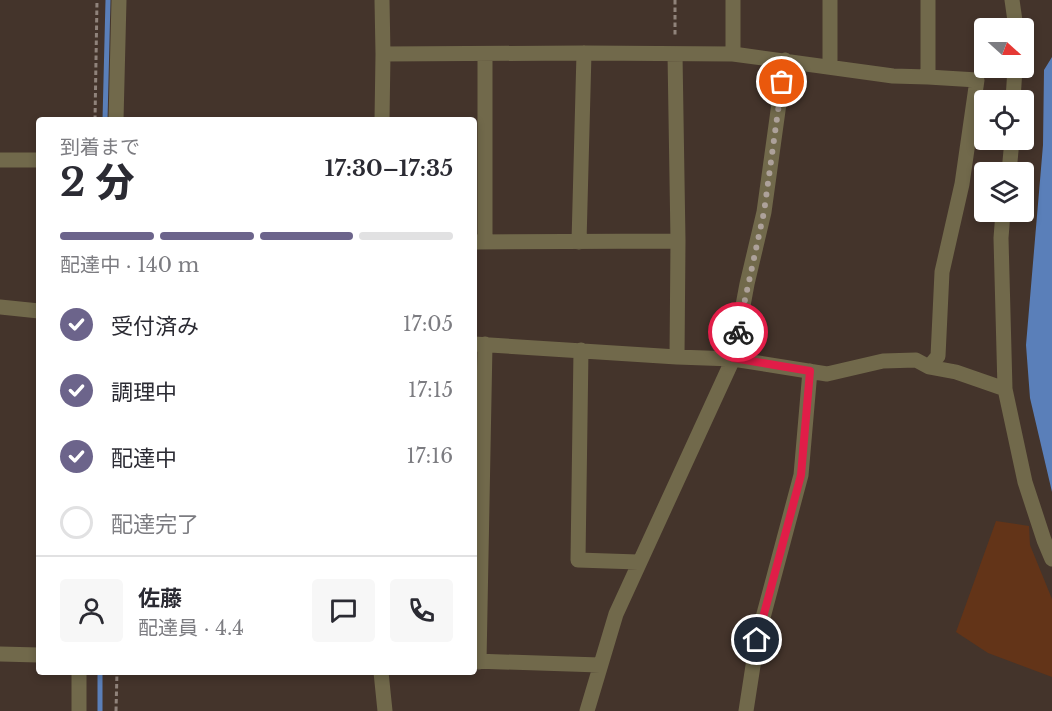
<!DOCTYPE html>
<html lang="ja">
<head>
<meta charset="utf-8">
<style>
	body { margin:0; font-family:"Libre Baskerville","Noto Sans JP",serif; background:#f7f7f7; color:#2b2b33; height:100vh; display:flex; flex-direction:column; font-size:22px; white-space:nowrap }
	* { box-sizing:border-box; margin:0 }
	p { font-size:20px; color:#7c7c81 }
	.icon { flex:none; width:33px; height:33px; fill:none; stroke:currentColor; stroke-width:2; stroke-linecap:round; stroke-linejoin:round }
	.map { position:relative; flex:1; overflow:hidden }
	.details { position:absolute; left:36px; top:117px; width:441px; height:558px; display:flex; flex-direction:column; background:#fff; border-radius:6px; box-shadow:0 3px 9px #0003 }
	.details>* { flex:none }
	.needle { width:39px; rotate:111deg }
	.buttons { position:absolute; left:974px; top:18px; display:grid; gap:12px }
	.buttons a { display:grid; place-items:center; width:60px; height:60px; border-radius:6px; background:#fff; box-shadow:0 3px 9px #0003; font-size:30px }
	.pin { position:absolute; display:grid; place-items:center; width:51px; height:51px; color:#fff; margin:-26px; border:3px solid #fff; border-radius:50%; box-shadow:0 2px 6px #0007 }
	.courier { position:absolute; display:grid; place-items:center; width:60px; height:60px; margin:-30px; border:4px solid #e11d48; border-radius:50%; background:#fff; color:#222; box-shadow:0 2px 8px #0007 }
	.headline em { font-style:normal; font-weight:800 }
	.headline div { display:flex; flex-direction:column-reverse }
	.headline { display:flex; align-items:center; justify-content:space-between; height:102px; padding:0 24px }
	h1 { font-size:39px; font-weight:800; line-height:45px }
	.bar { display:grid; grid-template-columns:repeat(4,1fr); gap:9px 6px; align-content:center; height:72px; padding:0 24px }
	.bar i { height:8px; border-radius:4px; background:#e1e1e2 }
	.bar .selected { background:#6c648b }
	.bar p { grid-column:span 4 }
	.line { display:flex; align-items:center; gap:15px; padding:0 24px; border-top:2px solid #e1e1e2 }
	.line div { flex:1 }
	.round { display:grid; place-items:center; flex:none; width:63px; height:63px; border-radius:6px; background:#f7f7f7 }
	ol { padding:0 24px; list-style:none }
	li { display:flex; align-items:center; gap:18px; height:66px }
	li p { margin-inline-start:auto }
	li .icon { padding:6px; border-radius:50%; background:#6c648b; color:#fff; stroke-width:4 }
	li:last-child { color:#7c7c81 }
	li i { width:33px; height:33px; border:3px solid #e1e1e2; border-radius:50% }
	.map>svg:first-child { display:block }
</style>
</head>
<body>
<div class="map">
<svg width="1052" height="711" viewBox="0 0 1052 711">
	<rect width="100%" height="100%" fill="#44342b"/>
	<!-- green -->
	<path fill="#633418" d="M 996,521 L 1029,526 L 1030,545 L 1052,599 L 1052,677 L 988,653 L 956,632 Z"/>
	<!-- water -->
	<path fill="#5a7fb9" d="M 1052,57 L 1052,492 L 1030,398 L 1026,345 L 1043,145 L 1044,70 Z"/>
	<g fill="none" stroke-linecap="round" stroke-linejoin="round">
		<!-- stream -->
		<path stroke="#5a7fb9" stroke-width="5" d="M 105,120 L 108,0
			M 100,711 L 100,672"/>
		<!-- path -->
		<path stroke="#90837b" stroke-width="3" stroke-dasharray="4.5 3" stroke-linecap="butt" d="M 675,0 L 675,37
			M 95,120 L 97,0
			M 116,711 L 117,672"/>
		<!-- street -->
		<path stroke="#71694b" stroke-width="15" d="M 382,0 L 383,54 L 584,53 L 733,54 L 893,76 L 928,77 L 928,0
			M 733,0 L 733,54
			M 1012,0 L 1016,28
			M 675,54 L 678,241 L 677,357
			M 485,55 L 485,242
			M 830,67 L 830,0
			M 928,77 L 977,80 L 962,184 L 942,272 L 938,356 L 929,367
			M 1013,100 L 1015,68
			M 116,120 L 119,0
			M 382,120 L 383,54
			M 0,160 L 39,160
			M 1009,172 L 1012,140
			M 1003,212 L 1001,238 L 1005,389 L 1025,482 L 1044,540 L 1052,559
			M 474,242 L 678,241
			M 579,242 L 584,53
			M 0,307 L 39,311
			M 474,344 L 677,357 L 733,359 L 827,374 L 883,361 L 916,360 L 929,367 L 956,372 L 1005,389
			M 581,350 L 578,560 L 638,562
			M 0,654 L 39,655
			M 474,661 L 600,665
			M 479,662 L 485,344
			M 381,672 L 385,711
			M 79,711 L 79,672
			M 587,711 L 616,614 L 733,359 L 747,284 L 764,212 L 785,60
			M 746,711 L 757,640 L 801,475 L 810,371"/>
	</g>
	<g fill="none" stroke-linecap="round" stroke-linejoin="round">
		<!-- done -->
		<path stroke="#ada19a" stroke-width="6" stroke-dasharray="0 10.8" d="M 738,332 L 764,212 L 782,82"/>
		<!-- route -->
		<path stroke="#e11d48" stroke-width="8" d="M 738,332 L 733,358 L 810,371 L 801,475 L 757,640"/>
	</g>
</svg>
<div class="buttons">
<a><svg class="needle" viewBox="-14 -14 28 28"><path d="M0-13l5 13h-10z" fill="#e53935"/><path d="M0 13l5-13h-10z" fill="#7c7c81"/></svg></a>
<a><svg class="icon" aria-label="locate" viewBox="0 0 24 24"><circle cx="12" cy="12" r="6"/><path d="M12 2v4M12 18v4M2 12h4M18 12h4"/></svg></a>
<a><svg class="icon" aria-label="layers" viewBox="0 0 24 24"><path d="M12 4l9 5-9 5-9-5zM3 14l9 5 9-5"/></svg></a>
</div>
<div class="pin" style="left:782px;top:82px;background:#ea580c"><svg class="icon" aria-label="bag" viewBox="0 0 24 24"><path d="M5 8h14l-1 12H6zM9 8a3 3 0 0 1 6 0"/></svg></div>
<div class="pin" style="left:757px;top:640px;background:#1f2937"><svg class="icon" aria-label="home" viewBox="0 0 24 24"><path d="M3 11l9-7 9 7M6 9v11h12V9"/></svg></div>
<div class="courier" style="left:738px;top:332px"><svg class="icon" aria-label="bike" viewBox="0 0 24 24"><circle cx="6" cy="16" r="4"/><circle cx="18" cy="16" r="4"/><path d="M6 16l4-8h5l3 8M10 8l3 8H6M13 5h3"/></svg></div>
<section class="details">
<div class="headline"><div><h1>2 分</h1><p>到着まで</p></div><em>17:30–17:35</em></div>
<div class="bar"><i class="selected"></i><i class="selected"></i><i class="selected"></i><i></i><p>配達中 · 140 m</p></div>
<ol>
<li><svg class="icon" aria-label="check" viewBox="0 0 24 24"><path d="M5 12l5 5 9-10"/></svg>受付済み<p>17:05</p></li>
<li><svg class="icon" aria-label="check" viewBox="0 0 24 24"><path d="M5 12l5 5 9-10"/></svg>調理中<p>17:15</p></li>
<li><svg class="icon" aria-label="check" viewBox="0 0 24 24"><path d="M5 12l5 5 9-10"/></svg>配達中<p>17:16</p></li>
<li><i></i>配達完了</li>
</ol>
<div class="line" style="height:108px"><a class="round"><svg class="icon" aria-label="person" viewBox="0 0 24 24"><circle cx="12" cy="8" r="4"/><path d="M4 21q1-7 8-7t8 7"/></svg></a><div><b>佐藤</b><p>配達員 · 4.4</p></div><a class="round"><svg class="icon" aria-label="chat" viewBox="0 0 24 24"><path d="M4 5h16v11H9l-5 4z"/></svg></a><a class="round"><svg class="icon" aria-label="phone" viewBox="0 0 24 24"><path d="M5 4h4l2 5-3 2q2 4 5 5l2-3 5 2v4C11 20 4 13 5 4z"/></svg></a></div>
</section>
</div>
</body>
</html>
